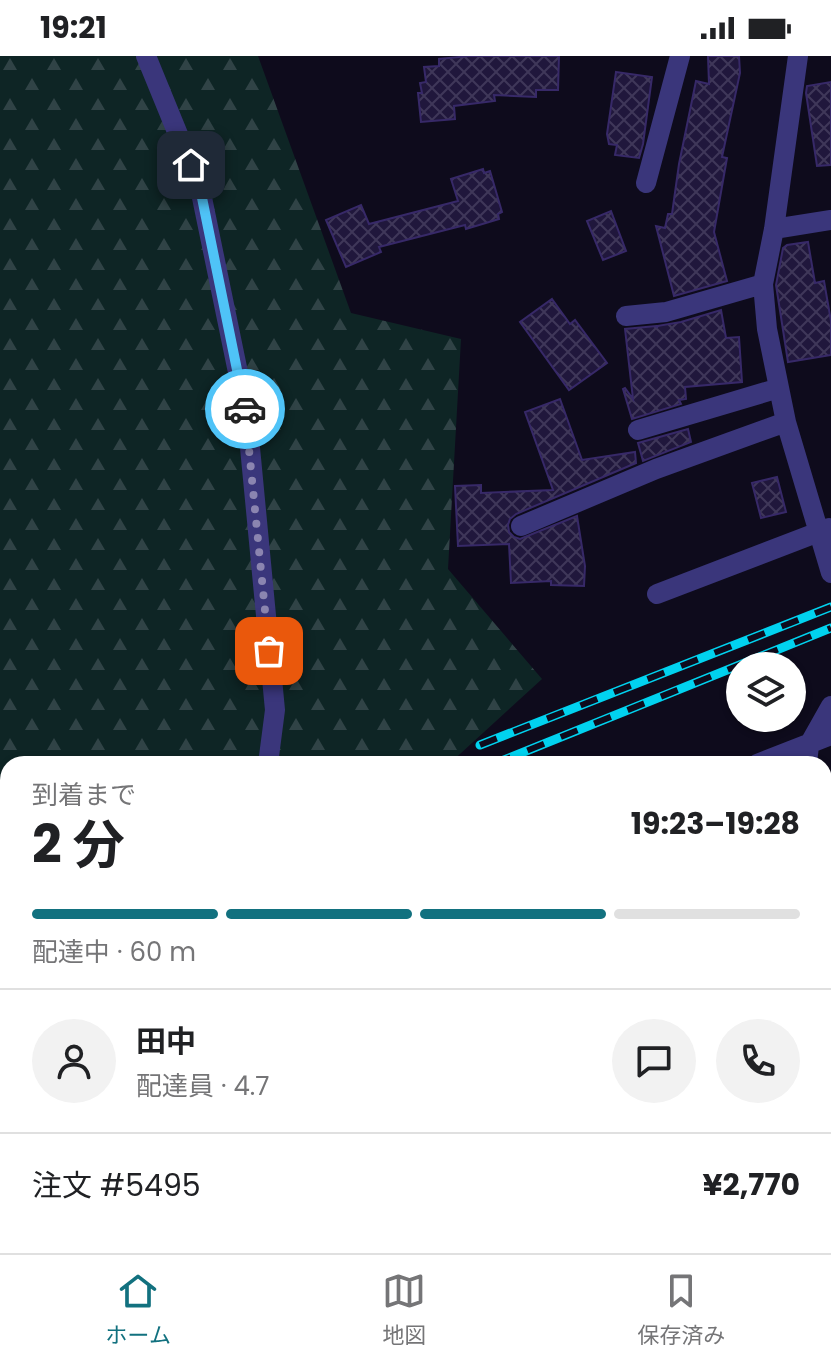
<!DOCTYPE html>
<html lang="ja">
<head>
<meta charset="utf-8">
<style>
	body { margin:0; font-family:Poppins,"Noto Sans JP",sans-serif; background:#f2f2f2; color:#202124; height:100vh; display:flex; flex-direction:column; font-size:30px; white-space:nowrap }
	* { box-sizing:border-box; margin:0 }
	p { font-size:26px; color:#757577 }
	.icon { flex:none; width:44px; height:44px; fill:none; stroke:currentColor; stroke-width:2; stroke-linecap:round; stroke-linejoin:round }
	.map { position:relative; flex:1; overflow:hidden }
	.details { position:absolute; left:0px; top:700px; width:832px; height:498px; display:flex; flex-direction:column; background:#fff; border-radius:24px 24px 0 0; box-shadow:0 2px 6px #0004 }
	.details>* { flex:none }
	.tools { position:absolute; left:726px; top:596px; display:grid; gap:16px }
	.tools a { display:grid; place-items:center; width:80px; height:80px; border-radius:50%; background:#fff; box-shadow:0 2px 6px #0004; font-size:40px }
	.pin { position:absolute; display:grid; place-items:center; width:68px; height:68px; color:#fff; margin:-34px; border-radius:16px; box-shadow:0 4px 12px #0006 }
	.courier { position:absolute; display:grid; place-items:center; width:80px; height:80px; margin:-40px; border:6px solid #4fc3f7; border-radius:50%; background:#fff; color:#222; box-shadow:0 2px 10px #0007 }
	.headline em { font-style:normal; font-weight:700 }
	.headline div { display:flex; flex-direction:column-reverse }
	.headline { display:flex; align-items:center; justify-content:space-between; height:136px; padding:0 32px }
	h1 { font-size:52px; font-weight:700; line-height:60px }
	.bar { display:grid; grid-template-columns:repeat(4,1fr); gap:12px 8px; align-content:center; height:96px; padding:0 32px }
	.bar i { height:10px; border-radius:6px; background:#e0e0e0 }
	.bar .active { background:#12717f }
	.bar p { grid-column:span 4 }
	.line { display:flex; align-items:center; gap:20px; padding:0 32px; border-top:2px solid #e0e0e0 }
	.line div { flex:1 }
	.round { display:grid; place-items:center; flex:none; width:84px; height:84px; border-radius:42px; background:#f2f2f2 }
	.status { display:flex; justify-content:space-between; align-items:center; height:56px; padding:0 40px; background:#fff; direction:ltr }
	.status svg { height:22px; fill:currentColor }
	.menu { display:flex; justify-content:space-around; align-items:center; height:112px; border-top:2px solid #e0e0e0; background:#fff; font-size:22px; color:#757577 }
	.menu a { display:grid; justify-items:center; gap:4px }
	.menu .active { color:#12717f }
	.map>svg:first-child { display:block }
</style>
</head>
<body>
<div class="status"><b>19:21</b><svg viewBox="0 0 49 12"><path d="M0 12V9h3v3zM5 12V6h3v6zM10 12V3h3v9zM15 12V0h3v12zM26 1h20v11H26zM47 4h2v5h-2z"/></svg></div>
<div class="map">
<svg width="831" height="1197" viewBox="0 0 831 1197">
	<defs>
		<pattern id="forest-firs" width="22" height="20" patternUnits="userSpaceOnUse" patternTransform="scale(2)"><rect width="22" height="20" fill="#0e2525"/><path d="M5 1l3.5 6h-7zM16 11l3.5 6h-7z" fill="#304346"/></pattern>
		<pattern id="building-cross-hatch" width="8" height="8" patternUnits="userSpaceOnUse" patternTransform="scale(2)"><rect width="8" height="8" fill="#20173c"/><path d="M0 0l8 8M0 8l8-8" fill="none" stroke="#3f3759"/></pattern>
	</defs>
	<rect width="100%" height="100%" fill="#0e0b1c"/>
	<!-- forest -->
	<path fill="url(#forest-firs)" d="M 0,0 L 258,0 L 351,257 L 461,283 L 448,513 L 542,623 L 449,708 L 8,708 L 8,1190 L 49,1190 L 47,1197 L 0,1197 Z"/>
	<!-- building -->
	<path fill="url(#building-cross-hatch)" stroke="#372968" stroke-width="2" d="M 469,0 L 559,0 L 558,34 L 536,34 L 536,41 L 494,39 L 495,45 L 454,50 L 455,63 L 421,66 L 418,37 L 422,37 L 420,27 L 426,26 L 424,11 L 439,10 L 439,3 Z
		M 708,0 L 739,0 L 740,17 L 722,101 L 727,102 L 714,176 L 727,225 L 674,240 L 656,170 L 665,172 L 668,158 L 672,158 L 679,108 L 696,25 L 709,28 Z
		M 616,16 L 652,21 L 643,88 L 639,102 L 615,99 L 617,89 L 609,88 L 607,78 Z
		M 831,26 L 831,109 L 817,110 L 806,37 L 807,30 Z
		M 483,113 L 484,117 L 490,115 L 502,156 L 498,158 L 499,163 L 466,173 L 465,169 L 379,191 L 381,196 L 346,211 L 326,164 L 361,149 L 369,168 L 458,145 L 451,123 Z
		M 611,155 L 626,195 L 603,204 L 587,165 Z
		M 808,186 L 815,227 L 824,225 L 831,265 L 831,299 L 788,306 L 776,229 L 783,192 L 787,189 Z
		M 552,243 L 570,268 L 575,264 L 607,307 L 569,334 L 520,266 Z
		M 721,254 L 726,282 L 739,281 L 742,326 L 685,331 L 686,343 L 679,344 L 681,348 L 632,363 L 623,333 L 625,332 L 633,343 L 625,273 L 656,270 L 657,272 L 657,270 L 681,266 Z
		M 560,343 L 582,404 L 635,396 L 636,407 L 516,458 L 510,463 L 508,469 L 509,476 L 514,481 L 520,483 L 577,460 L 585,510 L 584,530 L 551,529 L 551,525 L 511,527 L 509,488 L 458,490 L 455,430 L 481,429 L 481,437 L 553,434 L 525,356 Z
		M 688,373 L 691,386 L 643,405 L 638,387 Z
		M 777,421 L 786,456 L 761,462 L 752,427 Z"/>
	<g fill="none" stroke-linecap="round" stroke-linejoin="round">
		<!-- lane -->
		<path stroke="#3a367b" stroke-width="12" d="M 824,1081 L 831,1081
			M 557,1190 L 557,1197"/>
		<!-- street -->
		<path stroke="#3a367b" stroke-width="20" d="M 146,0 L 200,132 L 247,360 L 275,654 L 268,708
			M 798,0 L 774,173 L 763,228 L 767,273 L 786,366 L 831,517
			M 646,127 L 680,0
			M 774,173 L 831,164
			M 626,260 L 666,256 L 763,228
			M 638,374 L 779,332
			M 521,470 L 656,413 L 786,366
			M 657,538 L 829,472
			M 757,708 L 831,679
			M 807,708 L 809,689 L 831,650
			M 824,994 L 831,994
			M 68,1197 L 69,1190
			M 418,1197 L 419,1190"/>
		<defs>
			<path id="rail" d="M 480,689 L 831,551
				M 494,708 L 831,572"/>
		</defs>
		<!-- rail casing -->
		<use href="#rail" stroke="#01d2ef" stroke-width="9"/>
		<!-- rail -->
		<use href="#rail" stroke="#0e0b1c" stroke-width="6" stroke-dasharray="18" stroke-linecap="butt"/>
	</g>
	<g fill="none" stroke-linecap="round" stroke-linejoin="round">
		<!-- done -->
		<path stroke="#8b85b0" stroke-width="8" stroke-dasharray="0 14.4" d="M 245,353 L 269,595"/>
		<!-- route -->
		<path stroke="#4fc3f7" stroke-width="10" d="M 191,109 L 200,132 L 245,353"/>
	</g>
</svg>
<div class="tools">
<a><svg class="icon" aria-label="layers" viewBox="0 0 24 24"><path d="M12 4l9 5-9 5-9-5zM3 14l9 5 9-5"/></svg></a>
</div>
<div class="pin" style="left:269px;top:595px;background:#ea580c"><svg class="icon" aria-label="bag" viewBox="0 0 24 24"><path d="M5 8h14l-1 12H6zM9 8a3 3 0 0 1 6 0"/></svg></div>
<div class="pin" style="left:191px;top:109px;background:#1f2937"><svg class="icon" aria-label="home" viewBox="0 0 24 24"><path d="M3 11l9-7 9 7M6 9v11h12V9"/></svg></div>
<div class="courier" style="left:245px;top:353px"><svg class="icon" aria-label="car" viewBox="0 0 24 24"><path d="M5 17H2v-5l4-1 3-4h7l3 4 3 1v5h-3M9 17h6M6 11h13"/><circle cx="7" cy="17" r="2"/><circle cx="17" cy="17" r="2"/></svg></div>
<section class="details">
<div class="headline"><div><h1>2 分</h1><p>到着まで</p></div><em>19:23–19:28</em></div>
<div class="bar"><i class="active"></i><i class="active"></i><i class="active"></i><i></i><p>配達中 · 60 m</p></div>
<div class="line" style="height:144px"><a class="round"><svg class="icon" aria-label="person" viewBox="0 0 24 24"><circle cx="12" cy="8" r="4"/><path d="M4 21q1-7 8-7t8 7"/></svg></a><div><b>田中</b><p>配達員 · 4.7</p></div><a class="round"><svg class="icon" aria-label="chat" viewBox="0 0 24 24"><path d="M4 5h16v11H9l-5 4z"/></svg></a><a class="round"><svg class="icon" aria-label="phone" viewBox="0 0 24 24"><path d="M5 4h4l2 5-3 2q2 4 5 5l2-3 5 2v4C11 20 4 13 5 4z"/></svg></a></div>
<div class="line" style="height:104px"><div>注文 #5495</div><b>¥2,770</b></div>
</section>
</div>
<nav class="menu">
<a class="active"><svg class="icon" aria-label="home" viewBox="0 0 24 24"><path d="M3 11l9-7 9 7M6 9v11h12V9"/></svg>ホーム</a>
<a><svg class="icon" aria-label="map" viewBox="0 0 24 24"><path d="M3 6l6-2 6 2 6-2v14l-6 2-6-2-6 2zM9 4v14M15 6v14"/></svg>地図</a>
<a><svg class="icon" aria-label="saved" viewBox="0 0 24 24"><path d="M7 4h10v16l-5-4-5 4z"/></svg>保存済み</a>
</nav>
</body>
</html>
